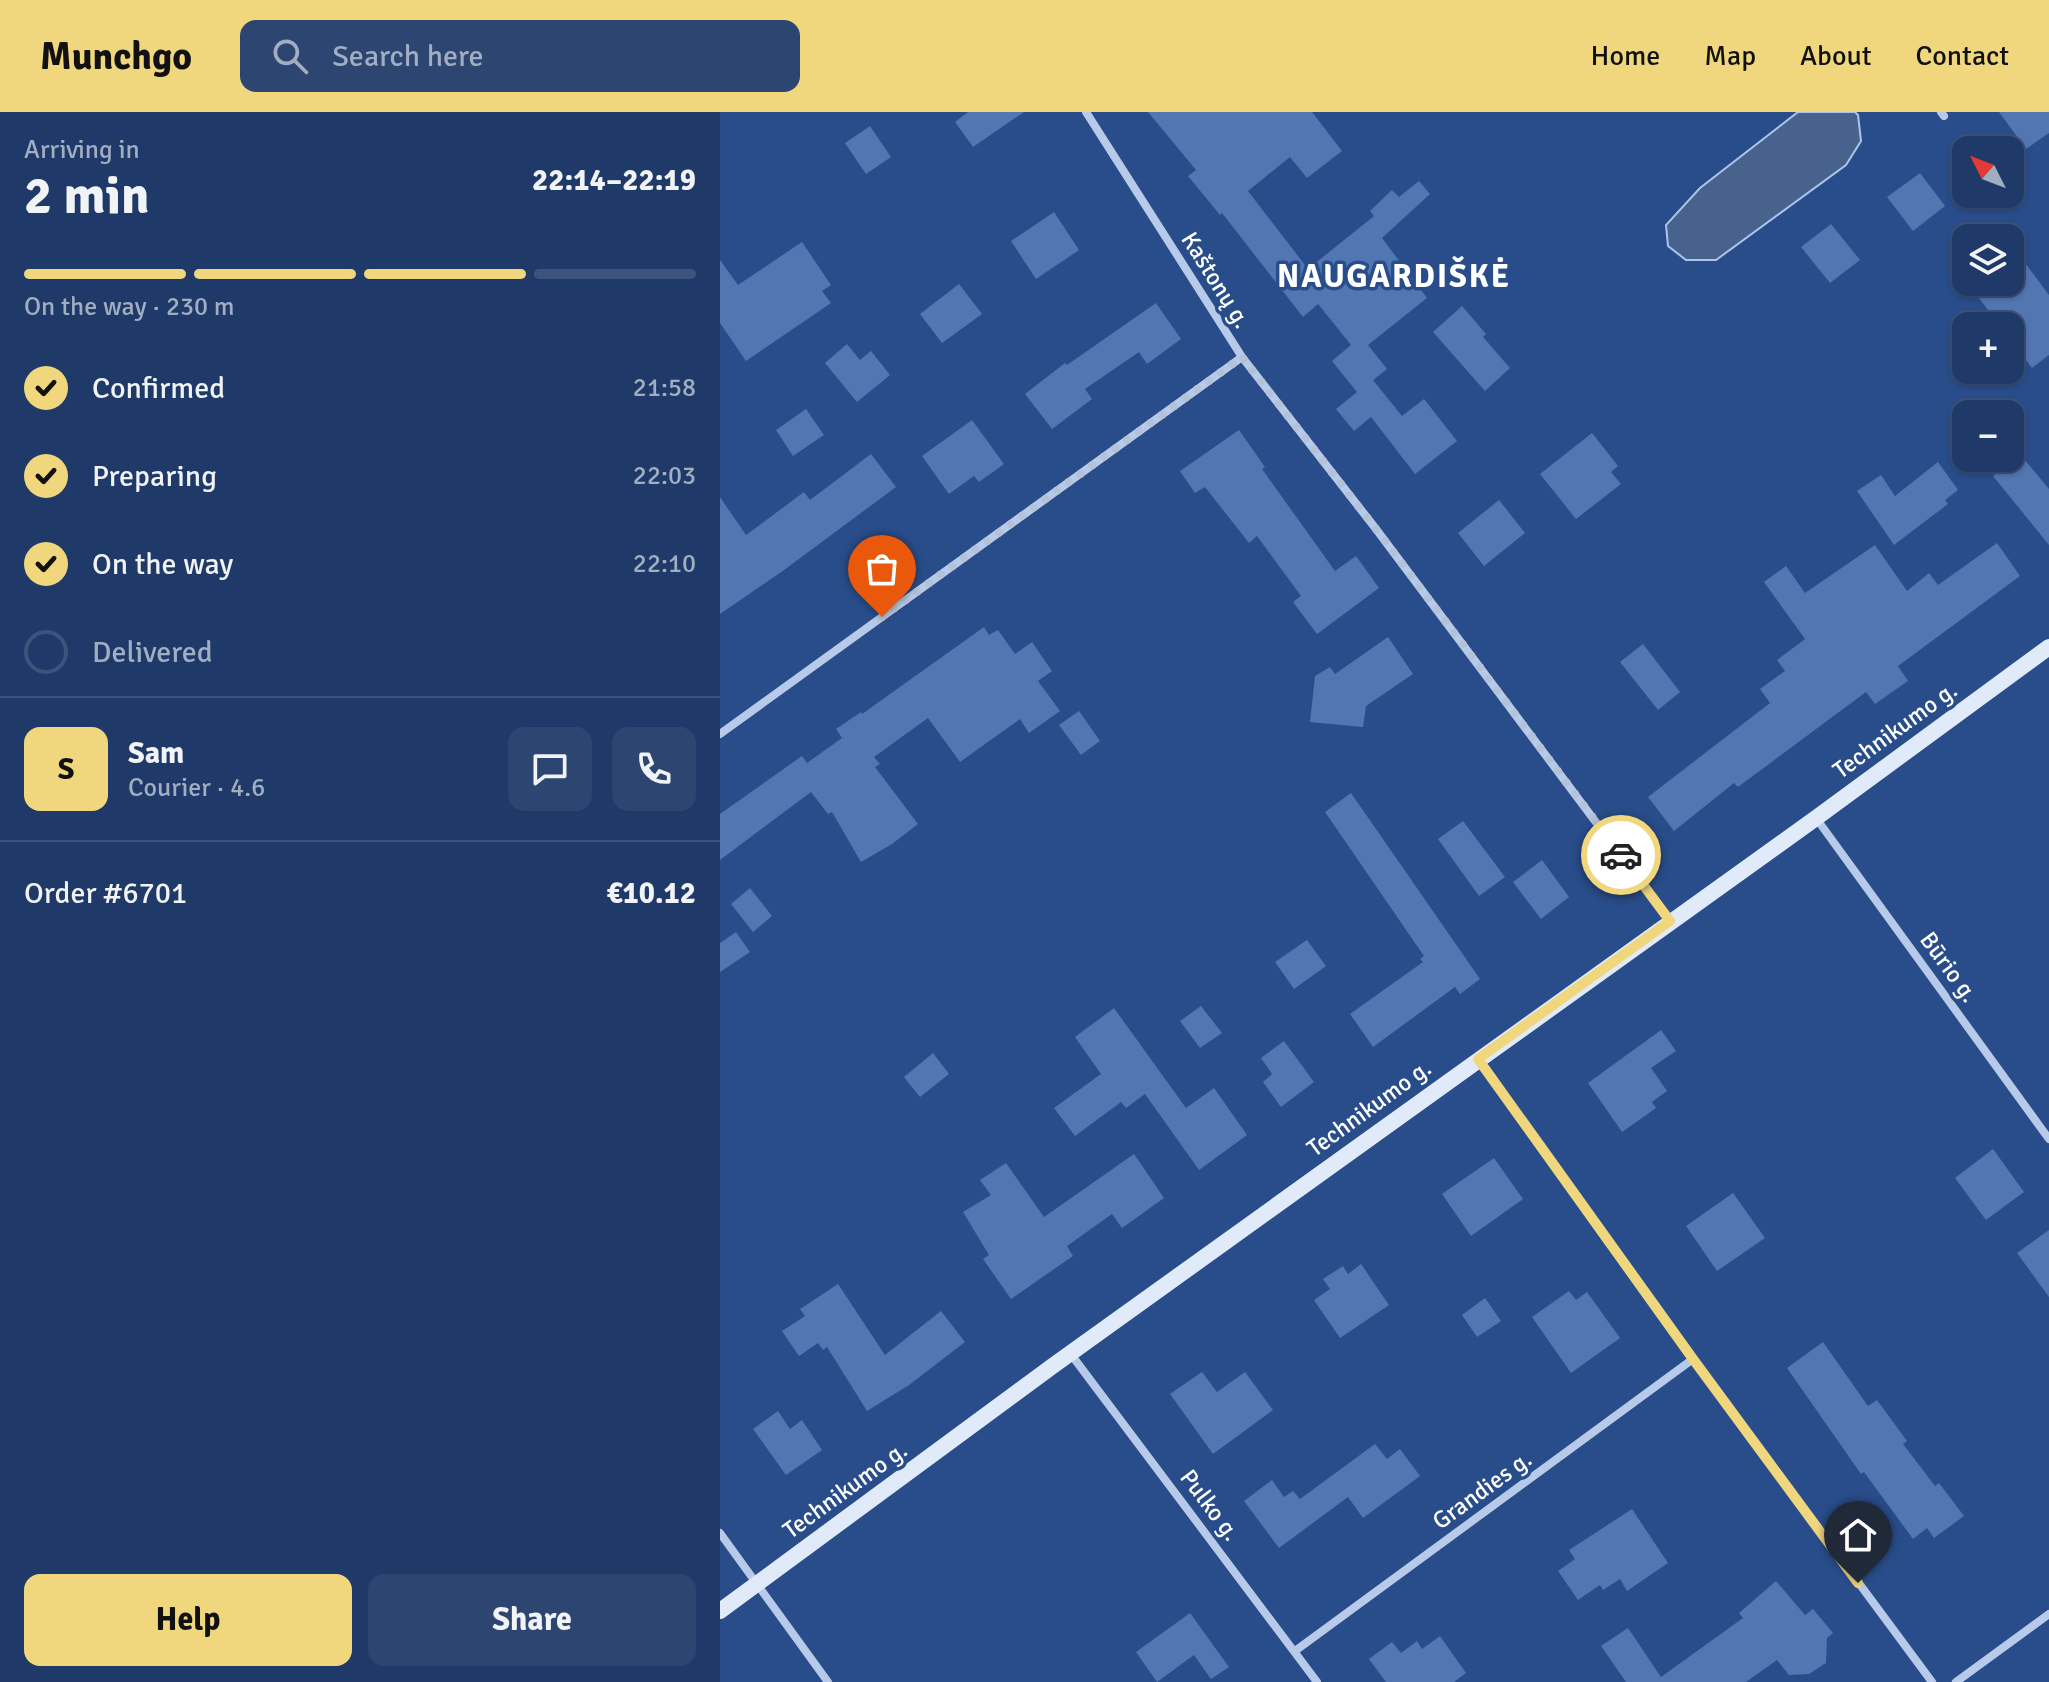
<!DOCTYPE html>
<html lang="en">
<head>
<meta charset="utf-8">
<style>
	body { margin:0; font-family:Signika,sans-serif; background:#2c4571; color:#f1f3f6; height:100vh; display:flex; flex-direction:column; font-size:30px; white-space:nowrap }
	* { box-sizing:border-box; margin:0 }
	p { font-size:26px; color:#a1adc0 }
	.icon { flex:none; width:44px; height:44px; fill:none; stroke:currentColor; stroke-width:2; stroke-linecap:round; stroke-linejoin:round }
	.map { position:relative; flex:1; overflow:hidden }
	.drawer { display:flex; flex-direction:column; background:#1f3a68; width:720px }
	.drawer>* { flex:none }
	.needle { width:52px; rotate:312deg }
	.buttons { position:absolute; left:1232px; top:24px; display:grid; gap:16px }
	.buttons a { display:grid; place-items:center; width:72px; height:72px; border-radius:16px; background:#1f3a68; box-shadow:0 2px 6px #0004,0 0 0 2px #3c547c; font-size:40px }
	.pin { position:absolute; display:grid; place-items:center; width:68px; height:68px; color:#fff; margin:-82px -34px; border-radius:50% 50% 50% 0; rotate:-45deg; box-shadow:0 0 8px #0007 }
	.pin .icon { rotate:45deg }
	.courier { position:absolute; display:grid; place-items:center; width:80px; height:80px; margin:-40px; border:6px solid #f0d77e; border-radius:50%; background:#fff; color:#222; box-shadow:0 2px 10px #0007 }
	.overview em { font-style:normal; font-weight:700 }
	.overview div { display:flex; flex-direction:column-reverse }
	.overview { display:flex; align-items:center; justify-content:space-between; height:136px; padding:0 24px }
	h1 { font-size:52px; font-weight:700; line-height:60px }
	.bar { display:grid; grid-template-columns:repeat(4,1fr); gap:12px 8px; align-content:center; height:96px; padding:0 24px }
	.bar i { height:10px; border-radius:6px; background:#3c547c }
	.bar .selected { background:#f0d77e }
	.bar p { grid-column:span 4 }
	.line { display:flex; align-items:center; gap:20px; padding:0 24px; border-top:2px solid #3c547c }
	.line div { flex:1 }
	.round { display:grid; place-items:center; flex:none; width:84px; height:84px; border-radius:16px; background:#2c4571 }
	ol { padding:0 24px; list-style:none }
	li { display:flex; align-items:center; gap:24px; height:88px }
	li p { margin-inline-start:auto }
	li .icon { padding:8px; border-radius:50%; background:#f0d77e; color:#111; stroke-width:4 }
	li:last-child { color:#a1adc0 }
	li i { width:44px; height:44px; border:4px solid #3c547c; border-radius:50% }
	.cta { display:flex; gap:16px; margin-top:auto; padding:16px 24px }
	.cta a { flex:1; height:92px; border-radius:16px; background:#f0d77e; color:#111; font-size:32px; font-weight:700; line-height:92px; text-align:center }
	.cta a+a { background:#2c4571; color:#f1f3f6 }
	header { display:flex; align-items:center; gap:48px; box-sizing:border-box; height:112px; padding:0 40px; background:#f0d77e; color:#111 }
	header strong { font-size:38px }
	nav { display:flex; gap:44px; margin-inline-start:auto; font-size:28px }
	.search { width:560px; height:72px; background:#2c4571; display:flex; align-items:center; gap:20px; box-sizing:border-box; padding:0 28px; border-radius:16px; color:#a1adc0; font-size:30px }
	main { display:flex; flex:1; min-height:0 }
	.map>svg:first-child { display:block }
</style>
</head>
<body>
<header>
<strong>Munchgo</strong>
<div class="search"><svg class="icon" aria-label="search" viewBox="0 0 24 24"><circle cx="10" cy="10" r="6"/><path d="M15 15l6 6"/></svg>Search here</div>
<nav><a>Home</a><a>Map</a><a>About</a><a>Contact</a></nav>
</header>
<main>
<section class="drawer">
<div class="overview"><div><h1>2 min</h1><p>Arriving in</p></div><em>22:14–22:19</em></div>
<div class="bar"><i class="selected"></i><i class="selected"></i><i class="selected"></i><i></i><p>On the way · 230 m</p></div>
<ol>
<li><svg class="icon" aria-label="check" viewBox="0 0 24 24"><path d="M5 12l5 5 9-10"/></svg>Confirmed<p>21:58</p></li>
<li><svg class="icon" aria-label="check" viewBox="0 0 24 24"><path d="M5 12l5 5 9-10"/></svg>Preparing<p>22:03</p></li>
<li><svg class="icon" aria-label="check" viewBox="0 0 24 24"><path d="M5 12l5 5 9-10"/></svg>On the way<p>22:10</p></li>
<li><i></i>Delivered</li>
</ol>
<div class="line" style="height:144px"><b class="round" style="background:#f0d77e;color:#111">S</b><div><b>Sam</b><p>Courier · 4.6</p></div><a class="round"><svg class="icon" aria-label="chat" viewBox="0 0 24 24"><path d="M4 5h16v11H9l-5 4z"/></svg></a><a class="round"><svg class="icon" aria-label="phone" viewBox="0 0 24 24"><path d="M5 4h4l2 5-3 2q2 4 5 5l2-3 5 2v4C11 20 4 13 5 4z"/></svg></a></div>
<div class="line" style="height:104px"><div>Order #6701</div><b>€10.12</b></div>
<div class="cta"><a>Help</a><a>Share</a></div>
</section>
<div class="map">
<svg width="1329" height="1570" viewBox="0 0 1329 1570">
	<rect width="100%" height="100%" fill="#294d8a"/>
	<!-- water -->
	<path fill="#48628e" stroke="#acc4e9" stroke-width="2" d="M 1078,0 L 1135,0 L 1138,3 L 1141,29 L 1126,53 L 996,148 L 966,148 L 948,134 L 946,113 L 980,76 Z"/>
	<!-- building -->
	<path fill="#5276b1" d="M 248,0 L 304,0 L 253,35 L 235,10 Z
		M 428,0 L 592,0 L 622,39 L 587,66 L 570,45 L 528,79 L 588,157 L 654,104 L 650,99 L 672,78 L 679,85 L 699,69 L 710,82 L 662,126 L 707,186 L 648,233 L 667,257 L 653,268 L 682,304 L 704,287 L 737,329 L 695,362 L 651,305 L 634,319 L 616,297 L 637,280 L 612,249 L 631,233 L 598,192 L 583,205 L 502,101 L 500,103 L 468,64 L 476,58 Z
		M 1279,0 L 1329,0 L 1329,21 L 1306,37 Z
		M 150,14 L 171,45 L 146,62 L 125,31 Z
		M 1200,61 L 1225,94 L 1193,119 L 1167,85 Z
		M 334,100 L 359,138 L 316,167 L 291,129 Z
		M 1111,112 L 1140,148 L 1110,171 L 1081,135 Z
		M 82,130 L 111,173 L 102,179 L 111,191 L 26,249 L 0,211 L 0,148 L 18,173 Z
		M 1290,131 L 1329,183 L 1329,243 L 1312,256 L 1290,227 L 1290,214 L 1280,214 L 1247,170 L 1290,170 Z
		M 239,172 L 262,202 L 222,231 L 200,202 Z
		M 436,191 L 461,227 L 427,252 L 419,240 L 365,277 L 372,287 L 332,317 L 305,282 L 345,251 L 347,253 Z
		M 742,194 L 766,222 L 763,225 L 790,256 L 765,279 L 713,220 Z
		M 127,232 L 140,248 L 151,239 L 170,263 L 137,290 L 105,251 Z
		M 86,297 L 104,323 L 73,344 L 56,318 Z
		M 252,308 L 284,352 L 259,370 L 254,364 L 229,382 L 202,344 Z
		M 519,318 L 545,355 L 542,357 L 615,459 L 636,444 L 659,476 L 597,522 L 573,490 L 581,484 L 537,424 L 529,431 L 485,375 L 475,381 L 460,359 Z
		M 872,321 L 898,354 L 891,360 L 901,372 L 856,407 L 820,362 Z
		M 151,342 L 176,375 L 64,458 L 0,502 L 0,385 L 26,423 L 84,380 L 90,388 Z
		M 1300,342 L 1329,377 L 1329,433 L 1273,364 Z
		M 1218,350 L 1238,378 L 1225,388 L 1228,392 L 1174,433 L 1137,379 L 1161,363 L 1175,384 Z
		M 779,388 L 805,421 L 764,454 L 738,421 Z
		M 1277,431 L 1300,464 L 1178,554 L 1188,569 L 1155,592 L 1146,580 L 1018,675 L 1014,671 L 954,719 L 928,685 L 1050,591 L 1040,577 L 1065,559 L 1057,548 L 1085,527 L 1044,470 L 1066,454 L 1085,481 L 1155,433 L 1187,479 L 1209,461 L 1218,473 Z
		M 264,515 L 269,523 L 278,518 L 295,542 L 312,530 L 332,559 L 318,569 L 340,599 L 309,621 L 300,607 L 240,650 L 208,606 L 154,645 L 160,652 L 155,655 L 198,712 L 172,732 L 141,750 L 112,700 L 108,702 L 91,680 L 0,748 L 0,702 L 82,644 L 87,651 L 122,626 L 116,617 L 141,600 L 142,602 Z
		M 668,525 L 693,562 L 646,594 L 643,615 L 590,610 L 595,564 L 610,555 L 615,562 Z
		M 923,532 L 960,580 L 938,598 L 900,550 Z
		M 359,599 L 380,629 L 361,643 L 339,613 Z
		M 631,681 L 760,867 L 740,882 L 735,875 L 653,935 L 630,902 L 703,850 L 700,847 L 704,844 L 605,700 Z
		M 743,709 L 785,765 L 759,784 L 718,727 Z
		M 822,748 L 849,785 L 821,807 L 793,770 Z
		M 30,776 L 52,804 L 33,820 L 11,792 Z
		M 16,820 L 30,840 L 0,860 L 0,831 Z
		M 587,828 L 606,854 L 574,877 L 555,850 Z
		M 481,894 L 502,921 L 480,936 L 460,909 Z
		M 394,896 L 466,996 L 494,976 L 527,1023 L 479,1058 L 425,982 L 406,996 L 401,990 L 355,1024 L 334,996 L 381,962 L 355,925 Z
		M 941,918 L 956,939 L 931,956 L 947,979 L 932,990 L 936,996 L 902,1020 L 868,971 Z
		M 564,929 L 594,970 L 561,995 L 543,970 L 552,962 L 541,946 Z
		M 213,941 L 229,962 L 200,985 L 184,965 Z
		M 1273,1037 L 1304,1080 L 1266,1108 L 1235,1066 Z
		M 414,1042 L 444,1086 L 402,1116 L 392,1102 L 347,1134 L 353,1144 L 291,1187 L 263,1147 L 269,1143 L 243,1100 L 271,1083 L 260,1068 L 286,1051 L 324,1105 Z
		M 774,1046 L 803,1087 L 751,1124 L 722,1082 Z
		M 1013,1081 L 1045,1126 L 997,1159 L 966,1114 Z
		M 1329,1118 L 1329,1185 L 1297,1141 Z
		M 641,1152 L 669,1193 L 620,1226 L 594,1188 L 610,1177 L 603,1167 L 623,1154 L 628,1162 Z
		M 118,1172 L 165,1243 L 221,1199 L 245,1230 L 189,1273 L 147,1299 L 107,1235 L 103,1238 L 98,1231 L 79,1244 L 62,1219 L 85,1204 L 80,1197 Z
		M 849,1179 L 856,1188 L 867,1180 L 900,1226 L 851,1261 L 812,1205 Z
		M 765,1186 L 781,1209 L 757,1225 L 742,1203 Z
		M 1103,1230 L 1148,1294 L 1157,1288 L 1187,1329 L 1183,1332 L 1215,1374 L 1219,1371 L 1244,1404 L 1214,1426 L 1207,1416 L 1193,1427 L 1144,1360 L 1141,1362 L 1067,1256 Z
		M 482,1260 L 497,1280 L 525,1260 L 553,1298 L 493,1342 L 450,1282 Z
		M 58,1299 L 70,1317 L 82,1308 L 102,1338 L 66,1363 L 33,1317 Z
		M 655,1332 L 667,1347 L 680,1337 L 700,1364 L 643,1406 L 628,1385 L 559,1436 L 524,1389 L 552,1368 L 564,1385 L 573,1379 L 580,1387 Z
		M 912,1397 L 948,1451 L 907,1479 L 900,1467 L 883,1478 L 880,1473 L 858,1488 L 838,1459 L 855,1447 L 849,1438 Z
		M 1056,1469 L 1085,1503 L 1093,1497 L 1113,1521 L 1107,1526 L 1106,1551 L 1089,1562 L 1069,1563 L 1057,1548 L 1026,1570 L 906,1570 L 881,1534 L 908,1516 L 941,1565 L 1023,1506 L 1019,1501 Z
		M 470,1501 L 509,1555 L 491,1567 L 474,1543 L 437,1570 L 416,1540 Z
		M 720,1524 L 746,1561 L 734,1570 L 666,1570 L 649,1547 L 672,1530 L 681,1541 L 697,1529 L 702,1537 Z"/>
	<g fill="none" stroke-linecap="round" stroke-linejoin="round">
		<!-- street -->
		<path stroke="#b7cae9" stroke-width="8" d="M 366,0 L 522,245 L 656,417 L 950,809
			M 1221,0 L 1224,4
			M 0,622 L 522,245
			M 1096,706 L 1329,1027
			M 758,947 L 973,1247 L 1212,1570
			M 350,1241 L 597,1570
			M 0,1421 L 108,1570
			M 575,1539 L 973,1247
			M 1236,1570 L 1329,1502"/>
		<!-- secondary -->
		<path stroke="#e1eaf8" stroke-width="16" d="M 0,1499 L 334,1253 L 1096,706 L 1329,535"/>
	</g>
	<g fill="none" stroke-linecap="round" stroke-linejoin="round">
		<!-- done -->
		<path stroke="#b4c1d6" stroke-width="8" stroke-dasharray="0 14.4" d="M 162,505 L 522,245 L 656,417 L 901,743"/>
		<!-- route -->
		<path stroke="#f0d77e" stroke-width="10" d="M 901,743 L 950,809 L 758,947 L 973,1247 L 1138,1471"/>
	</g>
	<g text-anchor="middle" stroke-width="7" stroke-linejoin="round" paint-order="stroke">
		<!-- street labels -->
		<g font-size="24" fill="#fff" stroke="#294d8a">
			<text transform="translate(496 168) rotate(58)" y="8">Kaštonų g.</text>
			<text transform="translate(1175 618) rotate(-36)" y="8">Technikumo g.</text>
			<text transform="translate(1229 855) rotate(54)" y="8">Būrio g.</text>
			<text transform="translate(649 996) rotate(-36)" y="8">Technikumo g.</text>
			<text transform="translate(125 1378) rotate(-36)" y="8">Technikumo g.</text>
			<text transform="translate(762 1378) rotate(-36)" y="8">Grandies g.</text>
			<text transform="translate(490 1393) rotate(53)" y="8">Pulko g.</text>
		</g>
		<!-- district labels -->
		<g font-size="32" font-weight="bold" letter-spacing="2" fill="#fff" stroke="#294d8a">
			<text x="674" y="175">NAUGARDIŠKĖ</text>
		</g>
	</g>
</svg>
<div class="buttons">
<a><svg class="needle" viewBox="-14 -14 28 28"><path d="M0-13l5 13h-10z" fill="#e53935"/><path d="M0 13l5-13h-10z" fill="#a1adc0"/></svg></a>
<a><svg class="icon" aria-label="layers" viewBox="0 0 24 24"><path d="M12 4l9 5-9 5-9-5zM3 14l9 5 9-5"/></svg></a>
<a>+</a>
<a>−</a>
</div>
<div class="pin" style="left:162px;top:505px;background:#ea580c"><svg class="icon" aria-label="bag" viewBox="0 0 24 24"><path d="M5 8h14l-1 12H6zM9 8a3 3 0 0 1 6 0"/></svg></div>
<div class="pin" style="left:1138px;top:1471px;background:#1f2937"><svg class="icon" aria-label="home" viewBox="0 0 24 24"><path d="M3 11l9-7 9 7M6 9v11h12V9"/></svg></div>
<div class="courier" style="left:901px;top:743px"><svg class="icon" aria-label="car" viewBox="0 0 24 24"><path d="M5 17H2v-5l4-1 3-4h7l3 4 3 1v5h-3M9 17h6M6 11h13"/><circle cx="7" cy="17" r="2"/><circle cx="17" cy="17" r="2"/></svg></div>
</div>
</main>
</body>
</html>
